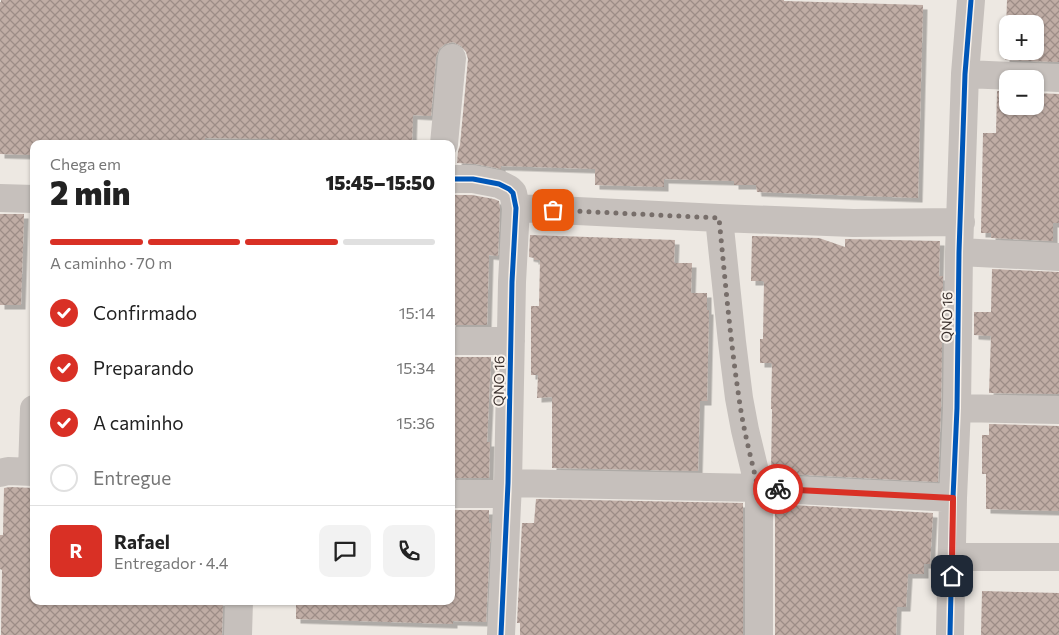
<!DOCTYPE html>
<html lang="pt">
<head>
<meta charset="utf-8">
<style>
	body { margin:0; font-family:Commissioner,sans-serif; background:#f2f2f2; color:#222; height:100vh; display:flex; flex-direction:column; font-size:19px; white-space:nowrap }
	* { box-sizing:border-box; margin:0 }
	p { font-size:16px; color:#767676 }
	.icon { flex:none; width:28px; height:28px; fill:none; stroke:currentColor; stroke-width:2; stroke-linecap:round; stroke-linejoin:round }
	.map { position:relative; flex:1; overflow:hidden }
	.details { position:absolute; left:30px; top:140px; width:425px; height:465px; display:flex; flex-direction:column; background:#fff; border-radius:10px; box-shadow:0 1px 4px #0004 }
	.details>* { flex:none }
	.buttons { position:absolute; left:999px; top:15px; display:grid; gap:10px }
	.buttons a { display:grid; place-items:center; width:45px; height:45px; border-radius:10px; background:#fff; box-shadow:0 1px 4px #0004; font-size:25px }
	.pin { position:absolute; display:grid; place-items:center; width:42px; height:42px; color:#fff; margin:-21px; border-radius:10px; box-shadow:0 2px 8px #0006 }
	.courier { position:absolute; display:grid; place-items:center; width:50px; height:50px; margin:-25px; border:4px solid #d93025; border-radius:50%; background:#fff; color:#222; box-shadow:0 1px 6px #0007 }
	.headline em { font-style:normal; font-weight:800 }
	.headline div { display:flex; flex-direction:column-reverse }
	.headline { display:flex; align-items:center; justify-content:space-between; height:85px; padding:0 20px }
	h1 { font-size:32px; font-weight:800; line-height:38px }
	.bar { display:grid; grid-template-columns:repeat(4,1fr); gap:8px 5px; align-content:center; height:60px; padding:0 20px }
	.bar i { height:6px; border-radius:4px; background:#e0e0e0 }
	.bar .selected { background:#d93025 }
	.bar p { grid-column:span 4 }
	.line { display:flex; align-items:center; gap:12px; padding:0 20px; border-top:1px solid #e0e0e0 }
	.line div { flex:1 }
	.round { display:grid; place-items:center; flex:none; width:52px; height:52px; border-radius:10px; background:#f2f2f2 }
	ol { padding:0 20px; list-style:none }
	li { display:flex; align-items:center; gap:15px; height:55px }
	li p { margin-inline-start:auto }
	li .icon { padding:5px; border-radius:50%; background:#d93025; color:#fff; stroke-width:4 }
	li:last-child { color:#767676 }
	li i { width:28px; height:28px; border:2px solid #e0e0e0; border-radius:50% }
	.map>svg:first-child { display:block }
</style>
</head>
<body>
<div class="map">
<svg width="1059" height="635" viewBox="0 0 1059 635">
	<defs>
		<pattern id="building-cross-hatch" width="8" height="8" patternUnits="userSpaceOnUse" patternTransform="scale(1.25)"><rect width="8" height="8" fill="#c0ada5"/><path d="M0 0l8 8M0 8l8-8" fill="none" stroke="#9d8d87"/></pattern>
		<filter id="shadow"><feDropShadow dx="4.5" dy="4.5" stdDeviation="0" flood-color="#0004"/></filter>
	</defs>
	<rect width="100%" height="100%" fill="#ede8e2"/>
	<!-- building -->
	<path fill="url(#building-cross-hatch)" fill-rule="evenodd" filter="url(#shadow)" d="M 1,0 L 784,0 L 784,1 L 923,5 L 918,198 L 757,192 L 756,185 L 734,185 L 734,181 L 664,179 L 664,187 L 595,185 L 595,169 L 501,166 L 501,169 L 476,164 L 457,163 L 458,151 L 460,145 L 468,59 L 466,52 L 461,46 L 453,42 L 445,44 L 439,49 L 436,57 L 431,116 L 413,115 L 412,144 L 274,144 L 274,139 L 205,138 L 205,144 L 34,144 L 34,155 L 0,154 L 0,2 L 1,2 Z
		M 1007,0 L 1059,0 L 1059,62 L 1005,60 ZM 1008,24 L 1035,24 L 1035,51 L 1008,51 Z
		M 997,91 L 1008,91 L 1008,106 L 1035,106 L 1035,93 L 1059,94 L 1059,223 L 1053,223 L 1053,241 L 991,238 L 991,233 L 981,233 L 983,133 L 996,133 Z
		M 451,195 L 472,195 L 494,199 L 499,201 L 500,209 L 498,256 L 489,255 L 487,325 L 451,325 Z
		M 0,214 L 24,214 L 21,305 L 0,305 Z
		M 530,235 L 675,240 L 674,263 L 692,263 L 691,293 L 707,293 L 707,310 L 709,310 L 707,401 L 700,401 L 698,471 L 552,468 L 552,397 L 537,398 L 538,375 L 531,375 L 531,306 L 539,306 L 540,260 L 534,260 L 534,258 L 529,257 Z
		M 752,236 L 819,238 L 845,247 L 845,239 L 940,241 L 939,276 L 943,276 L 941,408 L 938,482 L 771,473 L 772,409 L 771,409 L 772,363 L 760,363 L 760,339 L 763,339 L 764,281 L 751,281 Z
		M 992,269 L 1059,272 L 1059,394 L 989,393 L 991,336 L 974,335 L 974,312 L 991,312 Z
		M 451,357 L 491,357 L 487,442 L 490,442 L 489,478 L 451,478 Z
		M 989,424 L 1059,426 L 1059,511 L 986,509 L 986,474 L 982,474 L 982,435 L 989,435 Z
		M 10,487 L 34,488 L 34,601 L 223,601 L 222,635 L 1,635 L 2,570 L 0,569 L 0,535 L 3,535 L 4,488 Z
		M 536,499 L 743,503 L 743,635 L 520,635 L 520,623 L 517,623 L 522,523 L 534,523 Z
		M 775,504 L 933,513 L 930,564 L 924,564 L 924,574 L 908,574 L 906,607 L 897,607 L 896,635 L 775,635 Z
		M 451,510 L 489,510 L 489,523 L 491,523 L 486,622 L 453,621 L 453,624 L 296,619 L 296,601 L 451,601 Z
		M 982,591 L 1059,593 L 1059,635 L 981,635 Z"/>
	<g fill="none" stroke-linecap="round" stroke-linejoin="round">
		<!-- minor -->
		<path stroke="#c6c0bc" stroke-width="28" d="M 965,74 L 1059,78
			M 444,144 L 452,58
			M 451,179 L 473,179 L 499,184 L 509,189 L 513,193 L 516,208 L 512,282 L 508,483 L 501,635
			M 0,198 L 34,199
			M 516,208 L 719,218 L 853,223 L 961,222
			M 719,218 L 732,342 L 739,398 L 745,430 L 759,488 L 759,635
			M 959,252 L 1059,257
			M 451,341 L 511,341
			M 957,408 L 1059,410
			M 32,472 L 34,409
			M 0,473 L 8,471 L 34,472
			M 508,483 L 759,488 L 953,498
			M 451,494 L 507,494
			M 952,557 L 1059,557
			M 238,635 L 239,601
			M 950,635 L 953,498 L 957,408 L 959,252 L 965,74 L 971,0"/>
		<defs>
			<path id="cycleway" d="M 451,179 L 473,179 L 499,184 L 509,189 L 513,193 L 516,208 L 512,282 L 508,483 L 501,635
				M 950,635 L 953,498 L 957,408 L 959,252 L 965,74 L 971,0"/>
		</defs>
		<!-- cycleway casing -->
		<use href="#cycleway" stroke="#f9f2eb" stroke-width="8"/>
		<!-- cycleway -->
		<use href="#cycleway" stroke="#0057b8" stroke-width="5"/>
	</g>
	<g fill="none" stroke-linecap="round" stroke-linejoin="round">
		<!-- done -->
		<path stroke="#776e6a" stroke-width="5" stroke-dasharray="0 9" d="M 553,210 L 719,218 C 725,278 730,338 739,398 C 743,428 751,458 758,488 L 778,489"/>
		<!-- route -->
		<path stroke="#d93025" stroke-width="6" d="M 778,489 L 953,498 L 952,576"/>
	</g>
	<g text-anchor="middle" stroke-width="4" stroke-linejoin="round" paint-order="stroke">
		<!-- street labels -->
		<g font-size="14" fill="#372d2a" stroke="#f9f2eb">
			<text transform="translate(947 317) rotate(-89)" y="5">QNO 16</text>
			<text transform="translate(499 381) rotate(-89)" y="5">QNO 16</text>
		</g>
	</g>
</svg>
<div class="buttons">
<a>+</a>
<a>−</a>
</div>
<div class="pin" style="left:553px;top:210px;background:#ea580c"><svg class="icon" aria-label="bag" viewBox="0 0 24 24"><path d="M5 8h14l-1 12H6zM9 8a3 3 0 0 1 6 0"/></svg></div>
<div class="pin" style="left:952px;top:576px;background:#1f2937"><svg class="icon" aria-label="home" viewBox="0 0 24 24"><path d="M3 11l9-7 9 7M6 9v11h12V9"/></svg></div>
<div class="courier" style="left:778px;top:489px"><svg class="icon" aria-label="bike" viewBox="0 0 24 24"><circle cx="6" cy="16" r="4"/><circle cx="18" cy="16" r="4"/><path d="M6 16l4-8h5l3 8M10 8l3 8H6M13 5h3"/></svg></div>
<section class="details">
<div class="headline"><div><h1>2 min</h1><p>Chega em</p></div><em>15:45–15:50</em></div>
<div class="bar"><i class="selected"></i><i class="selected"></i><i class="selected"></i><i></i><p>A caminho · 70 m</p></div>
<ol>
<li><svg class="icon" aria-label="check" viewBox="0 0 24 24"><path d="M5 12l5 5 9-10"/></svg>Confirmado<p>15:14</p></li>
<li><svg class="icon" aria-label="check" viewBox="0 0 24 24"><path d="M5 12l5 5 9-10"/></svg>Preparando<p>15:34</p></li>
<li><svg class="icon" aria-label="check" viewBox="0 0 24 24"><path d="M5 12l5 5 9-10"/></svg>A caminho<p>15:36</p></li>
<li><i></i>Entregue</li>
</ol>
<div class="line" style="height:90px"><b class="round" style="background:#d93025;color:#fff">R</b><div><b>Rafael</b><p>Entregador · 4.4</p></div><a class="round"><svg class="icon" aria-label="chat" viewBox="0 0 24 24"><path d="M4 5h16v11H9l-5 4z"/></svg></a><a class="round"><svg class="icon" aria-label="phone" viewBox="0 0 24 24"><path d="M5 4h4l2 5-3 2q2 4 5 5l2-3 5 2v4C11 20 4 13 5 4z"/></svg></a></div>
</section>
</div>
</body>
</html>
